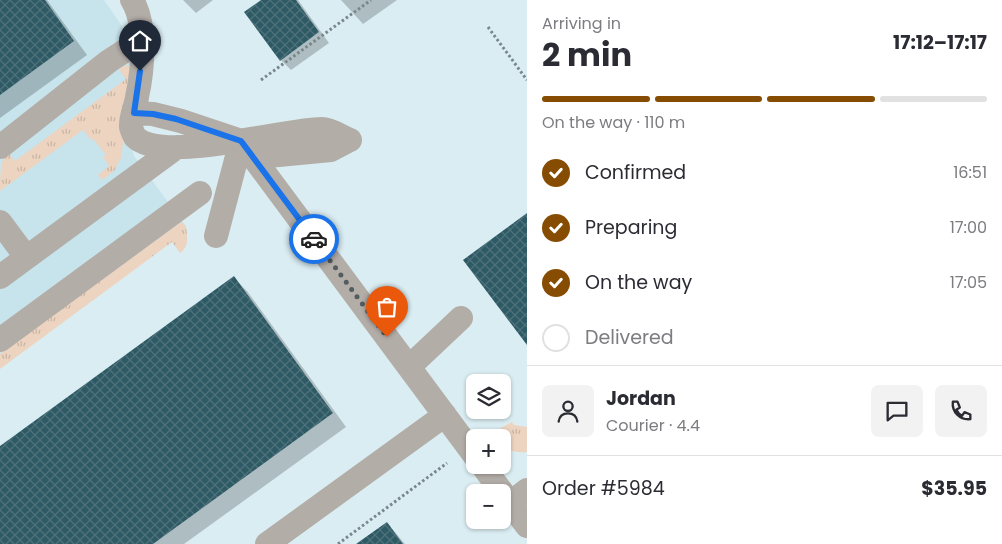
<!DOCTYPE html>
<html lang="en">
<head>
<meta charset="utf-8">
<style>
	body { margin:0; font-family:Poppins,sans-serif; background:#f2f2f3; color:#2b2b33; height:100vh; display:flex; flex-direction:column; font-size:19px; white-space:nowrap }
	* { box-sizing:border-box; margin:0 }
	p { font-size:16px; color:#7c7c81 }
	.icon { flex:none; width:28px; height:28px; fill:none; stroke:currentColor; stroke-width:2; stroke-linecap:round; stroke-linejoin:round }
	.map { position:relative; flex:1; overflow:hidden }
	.details { display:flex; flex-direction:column; background:#fff; width:475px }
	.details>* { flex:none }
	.buttons { position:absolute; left:466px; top:374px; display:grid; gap:10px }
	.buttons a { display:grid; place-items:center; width:45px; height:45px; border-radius:8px; background:#fff; box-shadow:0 1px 4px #0004; font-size:25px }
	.pin { position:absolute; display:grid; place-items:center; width:42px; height:42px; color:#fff; margin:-51px -21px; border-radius:50% 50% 50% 0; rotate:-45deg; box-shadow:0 0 5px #0007 }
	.pin .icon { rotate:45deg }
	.courier { position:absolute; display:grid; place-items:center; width:50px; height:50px; margin:-25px; border:4px solid #1a73e8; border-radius:50%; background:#fff; color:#222; box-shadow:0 1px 6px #0007 }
	.head em { font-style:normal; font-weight:700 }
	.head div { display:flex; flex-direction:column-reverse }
	.head { display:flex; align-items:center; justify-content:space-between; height:85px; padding:0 15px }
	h1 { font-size:32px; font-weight:700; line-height:38px }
	.bar { display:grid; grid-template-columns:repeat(4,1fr); gap:8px 5px; align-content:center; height:60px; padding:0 15px }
	.bar i { height:6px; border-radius:4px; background:#e1e1e2 }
	.bar .current { background:#864d02 }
	.bar p { grid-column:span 4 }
	.line { display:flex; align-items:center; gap:12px; padding:0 15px; border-top:1px solid #e1e1e2 }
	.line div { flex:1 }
	.round { display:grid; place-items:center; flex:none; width:52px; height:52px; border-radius:8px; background:#f2f2f3 }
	ol { padding:0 15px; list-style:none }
	li { display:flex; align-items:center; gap:15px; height:55px }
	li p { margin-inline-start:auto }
	li .icon { padding:5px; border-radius:50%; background:#864d02; color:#fff; stroke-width:4 }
	li:last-child { color:#7c7c81 }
	li i { width:28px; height:28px; border:2px solid #e1e1e2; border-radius:50% }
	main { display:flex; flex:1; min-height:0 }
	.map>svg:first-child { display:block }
</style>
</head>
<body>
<main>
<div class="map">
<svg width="527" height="544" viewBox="0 0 527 544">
	<defs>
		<pattern id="grass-tufts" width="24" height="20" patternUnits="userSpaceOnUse" patternTransform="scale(1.25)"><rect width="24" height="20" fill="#ecd4c0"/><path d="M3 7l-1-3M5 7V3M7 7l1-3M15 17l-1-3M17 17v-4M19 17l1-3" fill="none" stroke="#c9b5a4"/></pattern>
		<pattern id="building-cross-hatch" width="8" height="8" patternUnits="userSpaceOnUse" patternTransform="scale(1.25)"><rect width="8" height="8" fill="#2d5a65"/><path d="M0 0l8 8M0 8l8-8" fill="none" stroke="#4f717a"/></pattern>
	</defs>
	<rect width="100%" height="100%" fill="#daedf2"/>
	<!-- built -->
	<path fill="#c7e3eb" d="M 0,0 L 104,0 L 137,48 L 121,110 L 134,156 L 185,225 L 0,361 Z"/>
	<!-- grass -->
	<path fill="url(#grass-tufts)" d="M 125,65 L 130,67 L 133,75 L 121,158 L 114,171 L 102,180 L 98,175 L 109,166 L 103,157 L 106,155 L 93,139 L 91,140 L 83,130 L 0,191 C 0,179 0,157 8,153 L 15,161 L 126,79 L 119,70 Z
		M 181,222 L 186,226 C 187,236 190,246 180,253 L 172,242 L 0,369 L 0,354 Z
		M 512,422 L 514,425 L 527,427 L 527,452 C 516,453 502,451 502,438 L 498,437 L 494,432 Z"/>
	<!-- shadow -->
	<path fill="#0003" d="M 0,0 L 47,0 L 87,55 L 0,118 Z
		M 183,0 L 213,0 L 196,13 Z
		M 263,0 L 298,0 L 329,43 L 291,70 L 281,60 Z
		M 341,0 L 397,0 L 363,24 Z
		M 234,278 L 247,291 L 346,427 L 184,544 L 0,544 L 0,448 Z
		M 387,523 L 405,544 L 358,544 Z"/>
	<!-- building -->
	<path fill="url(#building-cross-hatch)" d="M 0,0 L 45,0 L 74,41 L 0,95 Z
		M 261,0 L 296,0 L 319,32 L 280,61 L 244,12 Z
		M 527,213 L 527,345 L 463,260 Z
		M 234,276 L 333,413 L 153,544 L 0,544 L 0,446 Z
		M 387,522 L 403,544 L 356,544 Z"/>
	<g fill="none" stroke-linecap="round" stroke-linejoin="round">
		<!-- path -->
		<path stroke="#7a878a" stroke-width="3" stroke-dasharray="2.5 2.5" stroke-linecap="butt" d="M 488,27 L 527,80
			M 261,80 L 371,0
			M 338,544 L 447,463"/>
		<!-- minor -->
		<path stroke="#b3ada8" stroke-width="24" d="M 132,0 C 147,24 143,70 137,97 C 136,106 130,118 131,127 C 131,129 134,135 135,137 C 162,164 284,129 322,129 C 331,129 342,137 350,140
			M 134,113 L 153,114 L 181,121 L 241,141 L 268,156 L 331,150 L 350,140
			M 241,141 L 475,456
			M 0,147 L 109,61 L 143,39
			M 0,222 L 26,257
			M 216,236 L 241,141
			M 0,277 L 177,147
			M 0,340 L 200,193
			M 409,367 L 461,318
			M 482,465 L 502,492
			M 502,493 L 527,526
			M 510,503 L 527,490
			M 267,544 L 445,415"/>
	</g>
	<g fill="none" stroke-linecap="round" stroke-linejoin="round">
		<!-- done -->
		<path stroke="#535d60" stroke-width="5" stroke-dasharray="0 9" d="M 314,239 L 387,337"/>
		<!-- route -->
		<path stroke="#1a73e8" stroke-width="6" d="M 140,71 L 134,113 L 153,114 L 176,119 L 241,141 L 314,239"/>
	</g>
</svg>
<div class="buttons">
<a><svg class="icon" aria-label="layers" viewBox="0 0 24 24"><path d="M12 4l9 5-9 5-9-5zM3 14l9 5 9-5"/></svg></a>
<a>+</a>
<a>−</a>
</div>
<div class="pin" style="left:387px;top:337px;background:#ea580c"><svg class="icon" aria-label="bag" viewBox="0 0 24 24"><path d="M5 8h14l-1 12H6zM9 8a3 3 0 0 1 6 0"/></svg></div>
<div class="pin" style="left:140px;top:71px;background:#1f2937"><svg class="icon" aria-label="home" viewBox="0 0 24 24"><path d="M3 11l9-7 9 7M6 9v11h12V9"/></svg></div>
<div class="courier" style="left:314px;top:239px"><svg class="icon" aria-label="car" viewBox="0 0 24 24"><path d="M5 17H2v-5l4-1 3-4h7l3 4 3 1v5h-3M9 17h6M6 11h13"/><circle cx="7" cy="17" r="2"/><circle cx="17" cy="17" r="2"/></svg></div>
</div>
<section class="details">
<div class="head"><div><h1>2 min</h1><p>Arriving in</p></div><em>17:12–17:17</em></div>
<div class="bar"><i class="current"></i><i class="current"></i><i class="current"></i><i></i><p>On the way · 110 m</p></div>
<ol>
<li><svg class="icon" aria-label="check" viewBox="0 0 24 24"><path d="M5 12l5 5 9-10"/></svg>Confirmed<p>16:51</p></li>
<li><svg class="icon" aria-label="check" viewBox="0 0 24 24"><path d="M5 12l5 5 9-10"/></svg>Preparing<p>17:00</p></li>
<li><svg class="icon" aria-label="check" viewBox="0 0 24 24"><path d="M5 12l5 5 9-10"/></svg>On the way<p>17:05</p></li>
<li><i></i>Delivered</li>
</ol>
<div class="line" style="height:90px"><a class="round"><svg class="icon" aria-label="person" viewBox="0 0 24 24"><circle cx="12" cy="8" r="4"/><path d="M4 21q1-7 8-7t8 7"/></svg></a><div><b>Jordan</b><p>Courier · 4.4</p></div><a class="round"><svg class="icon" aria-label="chat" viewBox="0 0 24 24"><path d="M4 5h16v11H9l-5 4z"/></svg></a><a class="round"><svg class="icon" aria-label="phone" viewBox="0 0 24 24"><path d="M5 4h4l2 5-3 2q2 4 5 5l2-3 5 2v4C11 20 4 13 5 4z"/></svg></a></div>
<div class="line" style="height:65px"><div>Order #5984</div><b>$35.95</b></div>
</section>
</main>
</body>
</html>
